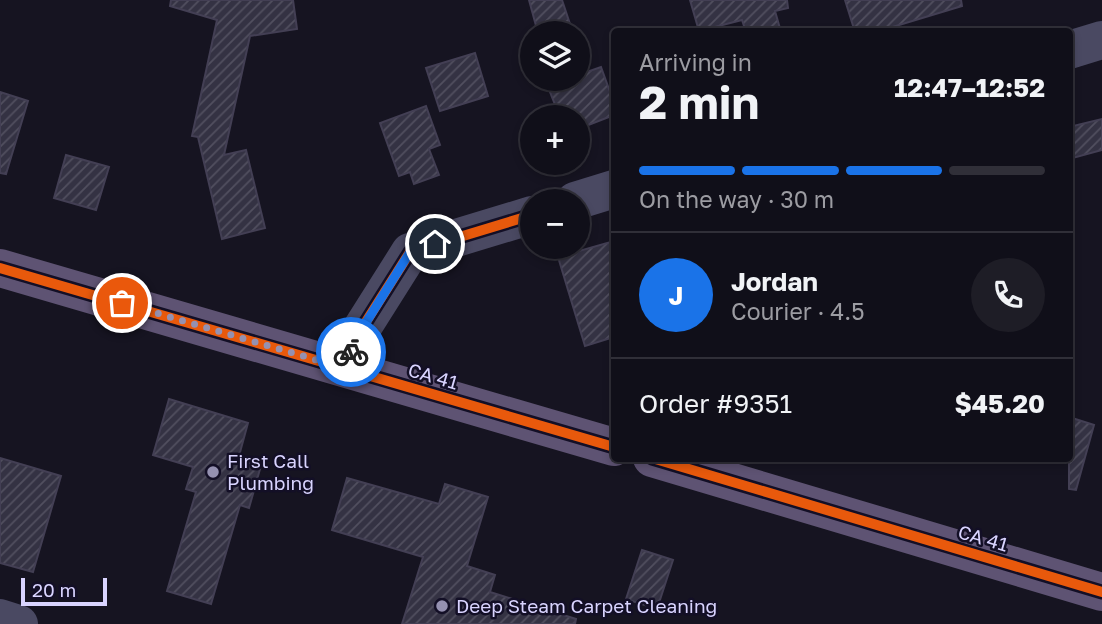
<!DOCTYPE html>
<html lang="en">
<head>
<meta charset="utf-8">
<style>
	body { margin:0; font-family:"Golos Text",sans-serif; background:#1e1d26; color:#f1f3f6; height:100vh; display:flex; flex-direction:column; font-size:26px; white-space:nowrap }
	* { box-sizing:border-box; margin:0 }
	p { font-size:23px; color:#9c9ca2 }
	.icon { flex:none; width:38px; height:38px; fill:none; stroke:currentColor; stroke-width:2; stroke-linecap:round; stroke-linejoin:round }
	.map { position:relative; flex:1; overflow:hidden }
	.drawer { position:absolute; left:611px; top:28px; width:462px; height:434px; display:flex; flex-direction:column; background:#100f19; border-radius:7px; box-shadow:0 4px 10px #0003,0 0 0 2px #302f38 }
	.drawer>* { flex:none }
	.fabs { position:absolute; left:520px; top:21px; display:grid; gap:14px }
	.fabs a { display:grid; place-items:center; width:70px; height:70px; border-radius:50%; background:#100f19; box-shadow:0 4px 10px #0003,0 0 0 2px #302f38; font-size:35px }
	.scale { position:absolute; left:21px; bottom:18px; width:86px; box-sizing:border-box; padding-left:7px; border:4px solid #d9d4ff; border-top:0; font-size:19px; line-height:24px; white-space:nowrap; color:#d9d4ff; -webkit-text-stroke:5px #130f26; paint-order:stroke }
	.pin { position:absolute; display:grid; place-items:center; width:60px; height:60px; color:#fff; margin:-30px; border:4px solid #fff; border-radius:50%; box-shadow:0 2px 7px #0007 }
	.courier { position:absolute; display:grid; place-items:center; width:70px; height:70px; margin:-35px; border:5px solid #1a73e8; border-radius:50%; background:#fff; color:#222; box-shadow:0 2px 9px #0007 }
	.overview em { font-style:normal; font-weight:700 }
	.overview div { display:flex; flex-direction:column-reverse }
	.overview { display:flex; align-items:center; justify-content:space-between; height:119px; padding:0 28px }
	h1 { font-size:46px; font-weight:700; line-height:52px }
	.bar { display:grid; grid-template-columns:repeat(4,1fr); gap:10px 7px; align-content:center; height:84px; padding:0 28px }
	.bar i { height:9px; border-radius:5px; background:#302f38 }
	.bar .selected { background:#1a73e8 }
	.bar p { grid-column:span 4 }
	.line { display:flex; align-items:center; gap:18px; padding:0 28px; border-top:2px solid #302f38 }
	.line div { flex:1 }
	.round { display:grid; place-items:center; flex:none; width:74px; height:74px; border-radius:37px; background:#1e1d26 }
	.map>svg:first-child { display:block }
</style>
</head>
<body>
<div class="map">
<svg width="1102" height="624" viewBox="0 0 1102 624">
	<defs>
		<pattern id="building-hatch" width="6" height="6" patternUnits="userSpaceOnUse" patternTransform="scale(1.75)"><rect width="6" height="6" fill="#343243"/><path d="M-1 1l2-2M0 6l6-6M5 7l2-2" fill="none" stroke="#514f5f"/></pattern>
	</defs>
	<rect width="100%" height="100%" fill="#161421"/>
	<!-- building -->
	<path fill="url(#building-hatch)" stroke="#433f54" stroke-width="2" d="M 171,0 L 293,0 L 297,29 L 250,36 L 224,155 L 246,150 L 265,228 L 222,239 L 198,137 L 192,136 L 217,20 L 170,6 Z
		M 529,0 L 562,0 L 573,33 L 538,33 Z
		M 690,0 L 787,0 L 788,8 L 775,11 L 781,32 L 746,32 L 742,20 L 699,31 Z
		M 845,0 L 961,0 L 962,6 L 876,32 L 855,32 Z
		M 475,53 L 488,96 L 440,111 L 426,68 Z
		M 601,67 L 614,103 L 614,115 L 578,129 L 578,117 L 560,117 L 548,87 L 569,79 L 578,79 L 578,75 Z
		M 0,92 L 28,101 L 6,174 L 0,173 Z
		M 426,106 L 440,145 L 429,149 L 439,175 L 414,184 L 410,172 L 399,176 L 380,123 Z
		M 1102,119 L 1102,150 L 1069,159 L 1069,127 Z
		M 66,155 L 109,167 L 96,210 L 54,198 Z
		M 614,241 L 614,337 L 585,346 L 558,257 Z
		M 169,399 L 248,423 L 239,456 L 262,462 L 249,508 L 240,505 L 211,604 L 167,591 L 196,492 L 186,489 L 193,467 L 153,455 Z
		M 1069,417 L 1094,425 L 1076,490 L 1069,489 Z
		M 0,458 L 61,476 L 33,572 L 0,563 Z
		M 347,478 L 439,504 L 445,484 L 488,497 L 467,566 L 495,575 L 490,592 L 576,619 L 575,624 L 402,624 L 423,557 L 332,530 Z
		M 642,550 L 673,560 L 657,609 L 626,599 Z"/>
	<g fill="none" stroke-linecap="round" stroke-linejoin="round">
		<!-- minor -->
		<path stroke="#4a4962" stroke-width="38" d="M 1069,50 L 1102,40
			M 575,201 L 614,189
			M 344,367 L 357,336 L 410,252 L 532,215
			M 0,618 L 19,624"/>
		<!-- major -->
		<path stroke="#5e5373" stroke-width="38" d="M 0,268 L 614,447
			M 652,458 L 1102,592"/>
		<defs>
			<path id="cycleway" d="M 0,268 L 614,447
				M 344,367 L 357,336 L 410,252 L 532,215
				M 652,458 L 1102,592"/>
		</defs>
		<!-- cycleway casing -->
		<use href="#cycleway" stroke="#130f26" stroke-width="15"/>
		<!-- cycleway -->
		<use href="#cycleway" stroke="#e8590c" stroke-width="10"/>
	</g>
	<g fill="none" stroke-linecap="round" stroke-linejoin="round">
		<!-- done -->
		<path stroke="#9591b1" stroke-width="7" stroke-dasharray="0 12.6" d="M 122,303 L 344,368 L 351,352"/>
		<!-- route -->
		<path stroke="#1a73e8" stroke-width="9" d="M 351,352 L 357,337 L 410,252 L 435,244"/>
	</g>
	<!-- markers -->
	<g fill="#9591b1" stroke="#130f26" stroke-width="2.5">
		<circle cx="213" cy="472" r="7"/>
		<circle cx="442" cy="606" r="7"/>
	</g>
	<g text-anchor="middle" stroke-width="5" stroke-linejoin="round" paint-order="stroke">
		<!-- street labels -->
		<g font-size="19" fill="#d9d4ff" stroke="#130f26">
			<text transform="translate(433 376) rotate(16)" y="7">CA 41</text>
			<text transform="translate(983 538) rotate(16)" y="7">CA 41</text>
		</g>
		<!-- poi labels -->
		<g font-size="19" fill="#d9d4ff" stroke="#130f26" text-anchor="start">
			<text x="227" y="468">First Call<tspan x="227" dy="22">Plumbing</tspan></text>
			<text x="456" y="613">Deep Steam Carpet Cleaning</text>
		</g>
	</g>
</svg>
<div class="fabs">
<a><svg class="icon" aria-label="layers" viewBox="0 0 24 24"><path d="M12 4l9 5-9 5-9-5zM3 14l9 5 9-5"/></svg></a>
<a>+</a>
<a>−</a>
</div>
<div class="scale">20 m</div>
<div class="pin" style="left:122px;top:303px;background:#ea580c"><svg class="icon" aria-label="bag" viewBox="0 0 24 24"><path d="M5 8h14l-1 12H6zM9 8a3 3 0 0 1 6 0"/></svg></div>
<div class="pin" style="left:435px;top:244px;background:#1f2937"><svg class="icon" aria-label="home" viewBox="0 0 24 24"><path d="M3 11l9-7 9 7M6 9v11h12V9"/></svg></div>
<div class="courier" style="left:351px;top:352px"><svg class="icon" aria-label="bike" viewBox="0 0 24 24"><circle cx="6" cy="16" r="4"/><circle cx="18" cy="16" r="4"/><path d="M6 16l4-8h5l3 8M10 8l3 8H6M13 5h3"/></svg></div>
<section class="drawer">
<div class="overview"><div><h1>2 min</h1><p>Arriving in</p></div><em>12:47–12:52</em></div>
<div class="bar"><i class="selected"></i><i class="selected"></i><i class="selected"></i><i></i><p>On the way · 30 m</p></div>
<div class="line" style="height:126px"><b class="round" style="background:#1a73e8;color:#fff">J</b><div><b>Jordan</b><p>Courier · 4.5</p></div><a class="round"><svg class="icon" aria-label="phone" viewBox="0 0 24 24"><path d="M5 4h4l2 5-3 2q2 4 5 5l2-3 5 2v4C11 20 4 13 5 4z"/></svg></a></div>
<div class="line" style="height:91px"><div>Order #9351</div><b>$45.20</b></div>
</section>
</div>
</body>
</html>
